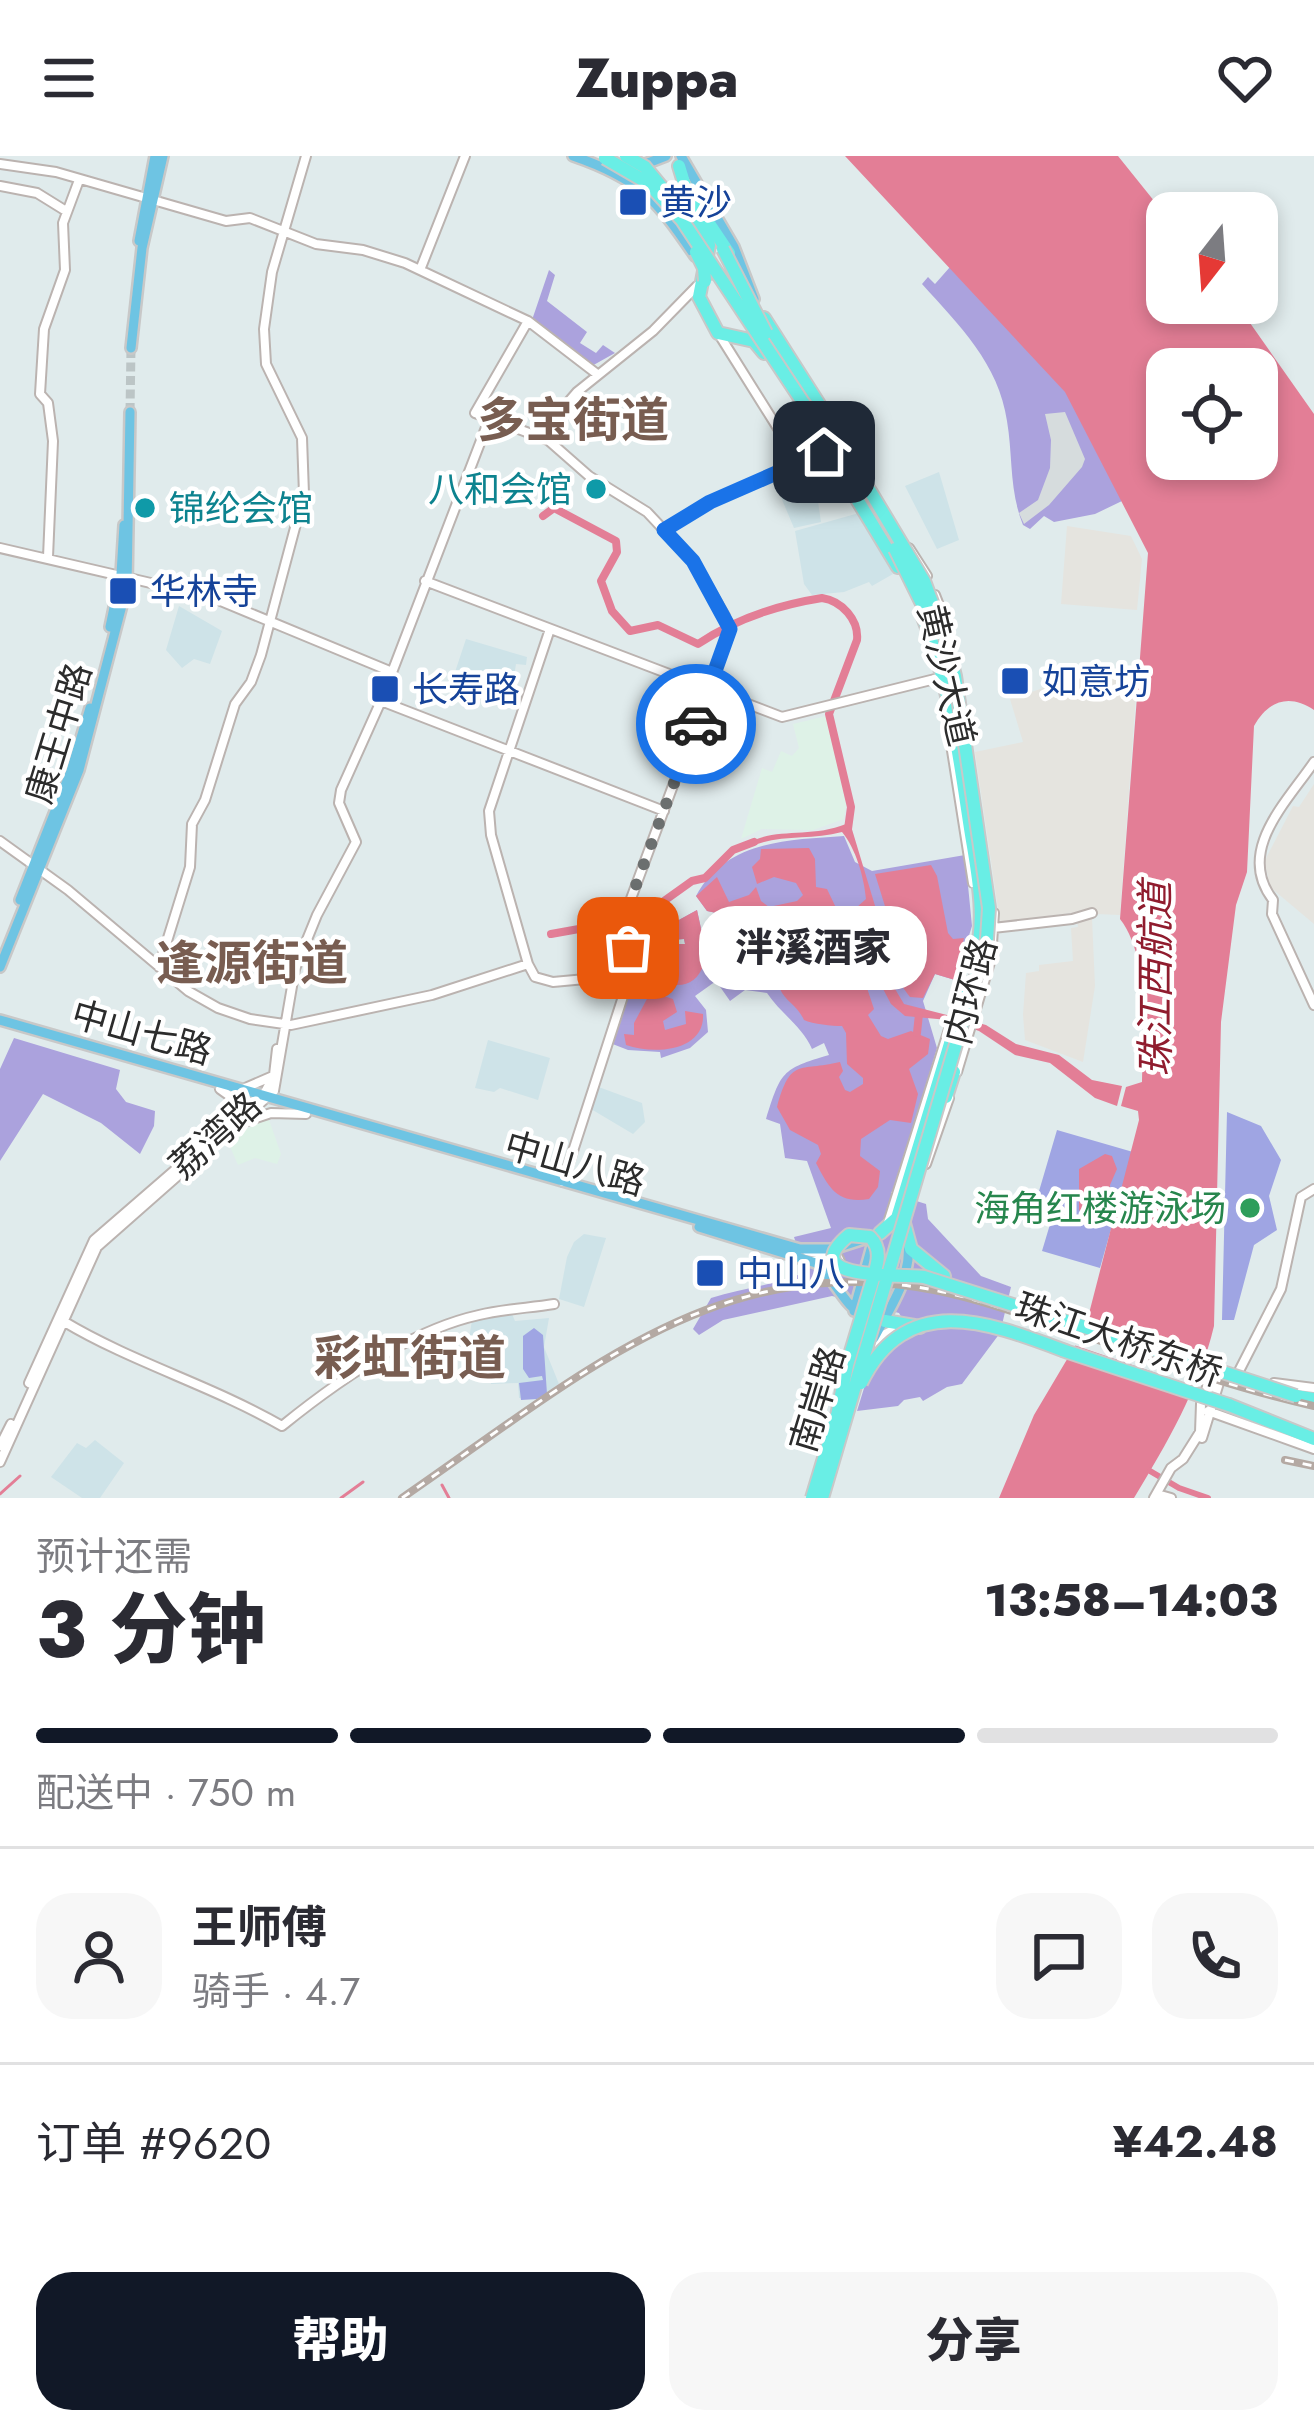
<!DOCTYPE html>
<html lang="zh">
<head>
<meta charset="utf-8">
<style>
	body { margin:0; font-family:Jost,"Noto Sans SC",sans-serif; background:#f7f7f7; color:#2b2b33; height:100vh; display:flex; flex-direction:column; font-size:45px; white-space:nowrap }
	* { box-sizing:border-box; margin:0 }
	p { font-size:39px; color:#7c7c81 }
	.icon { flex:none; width:66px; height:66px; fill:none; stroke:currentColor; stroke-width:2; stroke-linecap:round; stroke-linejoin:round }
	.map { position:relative; height:1342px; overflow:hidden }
	.side { display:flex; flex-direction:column; background:#fff; flex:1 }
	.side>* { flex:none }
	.needle { width:78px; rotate:197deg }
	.tools { position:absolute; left:1146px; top:36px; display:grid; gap:24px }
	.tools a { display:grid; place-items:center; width:132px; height:132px; border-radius:24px; background:#fff; box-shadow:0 6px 18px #0003; font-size:60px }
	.pin { position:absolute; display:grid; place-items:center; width:102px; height:102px; color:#fff; margin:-51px; border-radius:24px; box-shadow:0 6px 18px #0006 }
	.courier { position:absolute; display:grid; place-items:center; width:120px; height:120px; margin:-60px; border:9px solid #1a73e8; border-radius:50%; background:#fff; color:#222; box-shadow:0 3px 15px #0007 }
	.bubble { position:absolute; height:84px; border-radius:36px; background:#fff; box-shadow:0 6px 18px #0003; font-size:39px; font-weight:800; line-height:84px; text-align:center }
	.overview em { font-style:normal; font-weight:800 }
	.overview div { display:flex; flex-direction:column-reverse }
	.overview { display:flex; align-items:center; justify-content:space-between; height:204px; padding:0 36px }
	h1 { font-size:78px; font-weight:800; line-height:90px }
	.bar { display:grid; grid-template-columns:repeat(4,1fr); gap:18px 12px; align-content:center; height:144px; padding:0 36px }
	.bar i { height:15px; border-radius:9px; background:#e1e1e2 }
	.bar .current { background:#111827 }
	.bar p { grid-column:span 4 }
	.line { display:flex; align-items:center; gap:30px; padding:0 36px; border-top:3px solid #e1e1e2 }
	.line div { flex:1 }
	.round { display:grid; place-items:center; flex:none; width:126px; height:126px; border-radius:36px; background:#f7f7f7 }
	.cta { display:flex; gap:24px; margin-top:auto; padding:24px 36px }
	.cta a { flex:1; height:138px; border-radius:36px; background:#111827; color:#fff; font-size:48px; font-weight:800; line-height:138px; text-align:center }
	.cta a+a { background:#f7f7f7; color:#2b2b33 }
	header { display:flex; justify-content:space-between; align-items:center; height:156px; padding:0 36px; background:#fff; font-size:54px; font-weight:800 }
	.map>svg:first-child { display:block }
</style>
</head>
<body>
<header><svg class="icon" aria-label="menu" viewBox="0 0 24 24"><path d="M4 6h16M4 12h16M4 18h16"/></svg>Zuppa<svg class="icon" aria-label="heart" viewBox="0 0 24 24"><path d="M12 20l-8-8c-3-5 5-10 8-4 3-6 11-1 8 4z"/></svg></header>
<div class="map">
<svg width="1314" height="1342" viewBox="0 0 1314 1342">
	<rect width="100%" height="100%" fill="#e0ebec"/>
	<!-- industrial -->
	<path fill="#e5e4df" d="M 1067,370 L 1131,380 L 1142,403 L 1137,454 L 1061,448 Z
		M 1083,519 L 1137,524 L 1120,759 L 1072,757 L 1000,766 L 975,596 L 1023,586 L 1010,543 Z
		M 1314,628 L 1314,768 L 1264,726 L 1268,720 L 1264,706 L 1293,650 L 1299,651 Z
		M 1092,762 L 1095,830 L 1083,906 L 1025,884 L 1023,859 L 1026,817 L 1039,815 L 1039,809 L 1073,805 L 1071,772 L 1078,771 L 1077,765 Z"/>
	<!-- education -->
	<path fill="#cee3e8" d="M 818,301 L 824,327 L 816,332 L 821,366 L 794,372 L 772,320 Z
		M 939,316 L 959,384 L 937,393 L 905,330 Z
		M 859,357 L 893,418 L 872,430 L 869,426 L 844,436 L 812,439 L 804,428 L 795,375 Z
		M 179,450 L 222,475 L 210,508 L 194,503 L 182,512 L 166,494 Z
		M 466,483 L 527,501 L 526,509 L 516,508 L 513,527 L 454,519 Z
		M 488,884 L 550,902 L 538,944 L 500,932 L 494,936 L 475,932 Z
		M 596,930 L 642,947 L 645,966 L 633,978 L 591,953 Z
		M 584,1078 L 606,1082 L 584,1151 L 559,1143 L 567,1101 L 574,1086 Z
		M 512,1158 L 515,1165 L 549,1162 L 544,1191 L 559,1228 L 536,1243 L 519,1242 L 518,1227 L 491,1228 L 491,1214 L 464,1214 L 472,1164 Z
		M 95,1284 L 124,1307 L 100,1342 L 82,1342 L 51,1321 L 77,1287 L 86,1292 Z"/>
	<!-- medical -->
	<path fill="#def2e7" d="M 826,560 L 846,649 L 844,663 L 813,674 L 762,673 L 741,683 L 762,612 L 772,616 L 781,595 L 792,600 L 799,592 L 793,568 Z
		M 268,961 L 281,998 L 277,1008 L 255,1002 L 238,1009 L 227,984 Z"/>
	<!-- green -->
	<path fill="#aba2dd" d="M 950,111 L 1066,236 L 1122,345 L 1095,358 L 1054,366 L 1044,360 L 1030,373 L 1023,369 C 1009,334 1013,300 1007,265 C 999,208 959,169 922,128 L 928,121 L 935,128 Z
		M 549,114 L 555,119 L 547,145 L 587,176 L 580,187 L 596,197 L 603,189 L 615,197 L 590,211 L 532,164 Z
		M 844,680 L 855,706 L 872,715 L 965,699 L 972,770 L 955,824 L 935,818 L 923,845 L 937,892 L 897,1027 L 891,1037 L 926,1048 L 928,1063 L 981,1120 L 1011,1131 L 1000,1177 L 962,1228 L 947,1231 L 923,1245 L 920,1241 L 904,1244 L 898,1250 L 857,1255 L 876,1193 L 891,1177 L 908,1173 L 899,1157 L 832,1140 L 723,1164 L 699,1179 L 693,1173 L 711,1142 C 742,1132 777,1129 805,1116 L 794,1081 L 831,1072 L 807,1005 L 785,1002 L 780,968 L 766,963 C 781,916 781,913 829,899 L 824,887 L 812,893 C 802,870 782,859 767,837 L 745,834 L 730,845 L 716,825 L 695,840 L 706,854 L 708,876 L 690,892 L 661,902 L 660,896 L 628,894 L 610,887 L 632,814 L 660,820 L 664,806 L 672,801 L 672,788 L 685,788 L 684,783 L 671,784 L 667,777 L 677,765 L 697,754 L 705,791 L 717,787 L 721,777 L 721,758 L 707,755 L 696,740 C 726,684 788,684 844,680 Z
		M 14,882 L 120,914 L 116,933 L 126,946 L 155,955 L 154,970 L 140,998 L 101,967 L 43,938 L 0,1005 L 0,913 Z"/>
	<!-- pitch -->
	<path fill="#9fa5e3" d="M 1227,956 L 1261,970 L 1281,1004 L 1269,1040 L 1277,1074 L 1254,1089 L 1234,1164 L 1222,1164 Z
		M 1057,974 L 1133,996 L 1100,1112 L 1042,1095 L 1051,1065 L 1032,1059 Z
		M 534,1172 L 543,1179 L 547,1238 L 537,1243 L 521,1244 L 519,1227 L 543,1224 L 542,1220 L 529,1222 L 523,1213 L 523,1180 Z"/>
	<!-- plaza -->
	<path fill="#d6dcdd" d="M 1065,256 L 1085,303 L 1082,311 L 1049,349 L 1024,368 L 1019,357 L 1038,344 L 1050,312 L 1051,284 L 1045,258 Z"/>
	<!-- water -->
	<path fill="#e37e96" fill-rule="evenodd" d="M 845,0 L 1118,0 L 1167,61 L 1167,147 L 1236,147 L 1314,258 L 1314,554 C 1289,537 1268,545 1254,570 L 1247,716 L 1236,749 L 1221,866 L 1214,1170 C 1199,1233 1167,1287 1134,1342 L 999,1342 L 1034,1259 L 1085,1173 L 1139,964 L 1138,955 L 1121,950 L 1126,931 L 1142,926 C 1143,878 1150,801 1120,763 L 1148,397 L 1065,236 ZM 1167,213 L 1257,213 L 1257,303 L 1167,303 Z
		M 846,668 L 851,670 L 879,763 L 879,806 L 904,848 L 986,869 L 1016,888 L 1059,899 L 1092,924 L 1122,930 L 1117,950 L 1095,942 L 1050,907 L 1015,899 L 979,875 L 948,864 L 905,860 L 891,848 L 872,812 L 868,801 L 869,774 L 856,762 L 856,752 L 866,743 C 864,721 856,693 842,676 C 810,685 777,677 748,692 L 745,689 C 774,670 809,683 846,668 Z
		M 809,692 L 815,703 L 816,731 L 827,733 L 839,758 L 835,770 L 839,778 L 816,792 L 813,800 L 804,797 L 795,801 L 797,811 L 788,798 L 782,800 L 760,786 L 747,785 L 739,795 L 704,808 C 696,830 680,833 659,825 L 664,806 L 672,801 L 672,788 L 685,788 L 684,783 L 671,784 L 667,777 L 677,765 L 697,754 L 705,791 L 717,786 L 721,777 L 721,758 L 707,755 L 696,740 L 717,721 L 729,746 L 749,739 L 756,731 L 761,745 L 769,751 L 797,745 L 803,739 L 796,727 L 774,721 L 757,728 L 752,711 L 760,703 L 761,693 Z
		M 931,709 L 937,720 L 948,777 L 953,783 L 964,782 L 955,824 L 935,818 L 923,842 L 910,841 C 891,815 880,808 893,776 L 875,718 Z
		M 845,797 L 866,829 L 874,853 L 868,859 L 881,880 L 888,883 L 911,875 L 930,883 L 928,898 L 909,913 L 918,938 L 911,967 L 890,964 L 861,983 L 860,1000 L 880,1015 L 878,1031 L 869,1043 C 837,1048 829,1032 816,1007 L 821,998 L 818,989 L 790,974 L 777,951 C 791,901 798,916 840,906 L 843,915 L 839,921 L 845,934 L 850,936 L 863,928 L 863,922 L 847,908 L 846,877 L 842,870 C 832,870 813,868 804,864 C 798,850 785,845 780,833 L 786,824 L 796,822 L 796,815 Z
		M 657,838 L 673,843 L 677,856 L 663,865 L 665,874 L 686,868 L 685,855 L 703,858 C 705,895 655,899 626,889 L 624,878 L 634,879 L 634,867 L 648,841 Z
		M 1105,998 L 1112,1000 L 1117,1013 L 1110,1029 L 1108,1053 L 1097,1063 L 1088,1062 L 1079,1054 L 1079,1013 Z"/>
	<!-- pier -->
	<path fill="#e0ebec" d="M 1076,1178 L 1205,1221 L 1200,1232 L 1071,1188 Z"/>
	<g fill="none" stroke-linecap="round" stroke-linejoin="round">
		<!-- stream -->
		<path stroke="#e37e96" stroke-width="3" d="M 442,1329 L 449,1342
			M 0,1338 L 20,1320
			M 341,1342 L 363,1326"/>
		<!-- canal -->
		<path stroke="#e37e96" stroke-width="6" d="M 1150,1315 L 1179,1332 L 1208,1342"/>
		<!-- river -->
		<path stroke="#e37e96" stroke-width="8" d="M 543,360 L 554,352 L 616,385 L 617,396 L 601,425 L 612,455 L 630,475 L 658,469 L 698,488 C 735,463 778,449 822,442 C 842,445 859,464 857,484 L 829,558 L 851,651 L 848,673
			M 839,758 L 855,754
			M 551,778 L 590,771 L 622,775 L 692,725 L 705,722 L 733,694 L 754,686
			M 917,877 L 919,858"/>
		<!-- primary-tunnel -->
		<path stroke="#bcc5c6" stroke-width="9" stroke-dasharray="9 4.5" stroke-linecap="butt" d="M 130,256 L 131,192"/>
		<defs>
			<path id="secondary" d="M 0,8 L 56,16 L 226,65 L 250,62 L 316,88 L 363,94 L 405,107 L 528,165 L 597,218
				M 0,30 L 37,37 L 66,55
				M 420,114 L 465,0
				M 528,165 L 475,257 L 548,284 L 589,320 L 647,356 L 693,405 L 725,460 L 730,476 L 629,748 L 628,825 L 563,1026
				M 720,180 L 799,306
				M 540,279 L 577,236 L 653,175 L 697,130
				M 664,374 L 709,346 L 827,294
				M 0,392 L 211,441 L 392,516
				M 909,392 L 927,420
				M 48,401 L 53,285 L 48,247 L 40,238 L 44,173 L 65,114 L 63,67 L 79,24
				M 425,425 L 782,561 L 943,521
				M 935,439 L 947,470
				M 550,473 L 489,655 L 491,679 L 528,808 L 535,821 L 553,826 L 629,819
				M 381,545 L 664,655
				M 950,582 L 973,727
				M 1314,606 C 1287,646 1235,695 1273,744 L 1272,758 L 1314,849
				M 0,685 L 68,734 L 188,835 L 218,852 L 250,863 L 291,869 L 432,839 L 528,808
				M 993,772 L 1072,763 L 1092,757
				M 159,811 L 190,711 L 192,668 L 205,644 L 235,548 L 251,526 L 261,499 L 304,338 L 302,282 L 266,208 L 264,173 L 272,116 L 306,0
				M 957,916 L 991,803 L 994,757
				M 220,933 L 234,943 L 236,959
				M 243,933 L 273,920
				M 247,965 L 271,957 L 306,958
				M 926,1008 L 949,942
				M 888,1067 L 950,870
				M 807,1095 L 838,1101 L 842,1110 L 835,1114 L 816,1103
				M 63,1165 C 133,1207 211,1229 282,1270 C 335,1227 411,1174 479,1159 C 504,1153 529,1152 554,1148
				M 868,1196 L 885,1178 L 903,1169
				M 1238,1217 L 1281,1133 L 1301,1041 L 1314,1033
				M 29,1227 L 94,1084 L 265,936 L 274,919 L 277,893
				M 1274,1227 L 1314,1232
				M 1208,1255 L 1314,1293
				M 1202,1282 L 1222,1217
				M 0,1290 L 11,1268
				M 0,1306 L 97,1091 L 274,935 L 295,813 L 317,759 L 356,686 L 339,647 L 341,634 L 381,545 L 490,261
				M 1157,1338 L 1171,1342
				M 1154,1342 L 1171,1312 L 1183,1303 L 1200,1276 L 1201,1248 L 1214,1211"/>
			<path id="primary" d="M 573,0 C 640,23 656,43 695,100
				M 681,0 L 734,91 L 754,143
				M 640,10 L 666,0
				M 139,85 L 155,0
				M 131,192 L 142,92 L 163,0
				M 110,471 L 121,418 L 124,369
				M 20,744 L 71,615 L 90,552
				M 0,811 L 79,614 L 127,430 L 130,256
				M 0,864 L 800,1093 L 833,1093 L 867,1082
				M 699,1071 L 816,1107 C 837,1124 842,1150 868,1162
				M 854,1155 L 873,1086
				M 874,1182 C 889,1153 912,1122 908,1087"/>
			<path id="highway" d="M 679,10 L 686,33 L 729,97
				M 686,47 L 709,89 L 699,141 L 718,177
				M 764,162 L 866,322
				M 718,177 L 754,185 L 764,197
				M 806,259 L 898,411
				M 921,456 C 949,524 958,594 969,666 C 976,713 988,758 975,805
				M 962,847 L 963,827
				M 946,941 L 954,916
				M 904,1067 L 911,1093 L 944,1120
				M 880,1077 L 897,1062 L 962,848
				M 885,1165 L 920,1171
				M 1296,1240 L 1314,1243
				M 1229,1249 L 1314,1283"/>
		</defs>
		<!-- secondary casing -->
		<use href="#secondary" stroke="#bbb3b0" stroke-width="12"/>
		<!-- primary casing -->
		<use href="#primary" stroke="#c8c8c8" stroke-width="14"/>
		<!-- highway casing -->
		<use href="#highway" stroke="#c8c8c8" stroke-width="16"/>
		<!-- secondary -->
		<use href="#secondary" stroke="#fff" stroke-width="8"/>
		<!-- primary -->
		<use href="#primary" stroke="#6ec4e3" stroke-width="9"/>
		<!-- highway -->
		<use href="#highway" stroke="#69eee5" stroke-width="12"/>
		<defs>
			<path id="rail" d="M 1285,1304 L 1314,1310
				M 402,1342 C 589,1214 739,1073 982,1146 C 1093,1179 1201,1225 1314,1250"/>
		</defs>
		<!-- rail casing -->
		<use href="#rail" stroke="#b4a9a3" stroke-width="8"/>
		<!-- rail -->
		<use href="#rail" stroke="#fff" stroke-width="3" stroke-dasharray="9" stroke-linecap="butt"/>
		<defs>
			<path id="highway-bridge" d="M 626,0 L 645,11 L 665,35
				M 605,2 L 648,27 L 682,64 L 802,245 L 870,335 L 924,425 L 945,481 L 955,520 L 989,752 L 987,783 L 822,1342
				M 723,93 L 766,177
				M 696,96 L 704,112 L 705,125
				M 895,393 L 934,472
				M 1057,1162 L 1296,1240
				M 1062,1194 L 1229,1249
				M 861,1227 C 907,1132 993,1168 1068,1196
				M 837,1260 L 847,1209 L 872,1126 C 877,1109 883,1094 870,1081 L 849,1079 C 792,1126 907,1118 924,1121 L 1064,1165
				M 812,1342 L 837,1259"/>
		</defs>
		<!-- highway-bridge casing -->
		<use href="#highway-bridge" stroke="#c8c8c8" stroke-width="16" stroke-linecap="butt"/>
		<!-- highway-bridge -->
		<use href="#highway-bridge" stroke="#69eee5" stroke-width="12"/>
	</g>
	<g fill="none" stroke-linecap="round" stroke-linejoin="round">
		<!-- done -->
		<path stroke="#6b6f6f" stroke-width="12" stroke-dasharray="0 21.6" d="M 628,792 L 629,748 L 696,568"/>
		<!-- route -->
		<path stroke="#1a73e8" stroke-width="15" d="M 696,568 L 730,473 L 693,405 L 664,374 L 710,346 L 824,296"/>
	</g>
	<!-- markers -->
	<g fill="#1a4fb4" stroke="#fff" stroke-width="4.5">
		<rect x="618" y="31" width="30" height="30" rx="6"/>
		<rect x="108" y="420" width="30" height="30" rx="6"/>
		<rect x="1000" y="510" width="30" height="30" rx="6"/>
		<rect x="370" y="518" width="30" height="30" rx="6"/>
		<rect x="695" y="1102" width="30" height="30" rx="6"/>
	</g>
	<g fill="#0f9aa8" stroke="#fff" stroke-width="4.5">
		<circle cx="596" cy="333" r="12"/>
		<circle cx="145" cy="352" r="12"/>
	</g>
	<circle fill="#2e9e5b" stroke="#fff" stroke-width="4.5" cx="1250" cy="1052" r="12"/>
	<g text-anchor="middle" stroke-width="9" stroke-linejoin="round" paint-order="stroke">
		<!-- transit labels -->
		<g font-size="36" fill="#164399" stroke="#fff" text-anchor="start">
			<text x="660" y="59">黄沙</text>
			<text x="150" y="448">华林寺</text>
			<text x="1042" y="538">如意坊</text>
			<text x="412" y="546">长寿路</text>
			<text x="737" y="1130">中山八</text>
		</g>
		<!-- culture labels -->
		<g font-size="36" fill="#0d838f" stroke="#fff" text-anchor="end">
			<text x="572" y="346">八和会馆</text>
			<text x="169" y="365" text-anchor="start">锦纶会馆</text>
		</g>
		<!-- street labels -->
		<g font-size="36" fill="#2c2c2c" stroke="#fff">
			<text transform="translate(947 519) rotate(77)" y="13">黄沙大道</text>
			<text transform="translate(58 577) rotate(-73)" y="13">康王中路</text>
			<text transform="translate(970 835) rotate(-75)" y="13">内环路</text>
			<text transform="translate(142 876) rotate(16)" y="13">中山七路</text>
			<text transform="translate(215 979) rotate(-42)" y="13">荔湾路</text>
			<text transform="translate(575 1007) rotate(16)" y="13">中山八路</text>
			<text transform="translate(1119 1183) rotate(19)" y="13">珠江大桥东桥</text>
			<text transform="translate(817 1243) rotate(-73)" y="13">南岸路</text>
		</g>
		<!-- leisure labels -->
		<g font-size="36" fill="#27864d" stroke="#fff" text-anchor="end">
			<text x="1226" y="1065">海角红楼游泳场</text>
		</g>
		<!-- water labels -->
		<g font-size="39" font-style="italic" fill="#901c2e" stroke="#fff">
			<text transform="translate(1155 823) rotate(-90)" y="14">珠江西航道</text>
		</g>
		<!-- district labels -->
		<g font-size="48" font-weight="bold" fill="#785d51" stroke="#fff">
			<text x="573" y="281">多宝街道</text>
			<text x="252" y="824">逢源街道</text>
			<text x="410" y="1219">彩虹街道</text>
		</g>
	</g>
</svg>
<div class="tools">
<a><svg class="needle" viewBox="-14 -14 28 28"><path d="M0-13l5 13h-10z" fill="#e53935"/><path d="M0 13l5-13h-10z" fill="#7c7c81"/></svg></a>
<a><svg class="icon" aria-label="locate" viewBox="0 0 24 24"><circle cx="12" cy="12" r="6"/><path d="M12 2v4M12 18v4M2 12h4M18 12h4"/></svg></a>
</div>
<div class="pin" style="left:628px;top:792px;background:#ea580c"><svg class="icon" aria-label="bag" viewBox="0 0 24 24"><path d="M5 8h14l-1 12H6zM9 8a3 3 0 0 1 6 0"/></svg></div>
<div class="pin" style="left:824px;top:296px;background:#1f2937"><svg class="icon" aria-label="home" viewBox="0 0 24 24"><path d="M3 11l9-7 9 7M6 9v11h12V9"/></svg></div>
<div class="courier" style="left:696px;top:568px"><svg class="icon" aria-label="car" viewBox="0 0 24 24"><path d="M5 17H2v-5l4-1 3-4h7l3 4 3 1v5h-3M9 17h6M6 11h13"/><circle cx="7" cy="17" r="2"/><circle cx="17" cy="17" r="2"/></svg></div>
<div class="bubble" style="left:699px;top:750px;width:228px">泮溪酒家</div>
</div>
<section class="side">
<div class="overview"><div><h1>3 分钟</h1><p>预计还需</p></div><em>13:58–14:03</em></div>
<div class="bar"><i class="current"></i><i class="current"></i><i class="current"></i><i></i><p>配送中 · 750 m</p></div>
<div class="line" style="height:216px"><a class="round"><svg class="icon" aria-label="person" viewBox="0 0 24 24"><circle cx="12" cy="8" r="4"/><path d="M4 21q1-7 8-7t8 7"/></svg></a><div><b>王师傅</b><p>骑手 · 4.7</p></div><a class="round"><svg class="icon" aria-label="chat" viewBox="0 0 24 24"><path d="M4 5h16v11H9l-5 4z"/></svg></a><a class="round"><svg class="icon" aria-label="phone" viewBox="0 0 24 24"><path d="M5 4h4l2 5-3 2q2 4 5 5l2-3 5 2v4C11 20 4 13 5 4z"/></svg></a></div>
<div class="line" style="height:156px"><div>订单 #9620</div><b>¥42.48</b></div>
<div class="cta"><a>帮助</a><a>分享</a></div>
</section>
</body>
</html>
